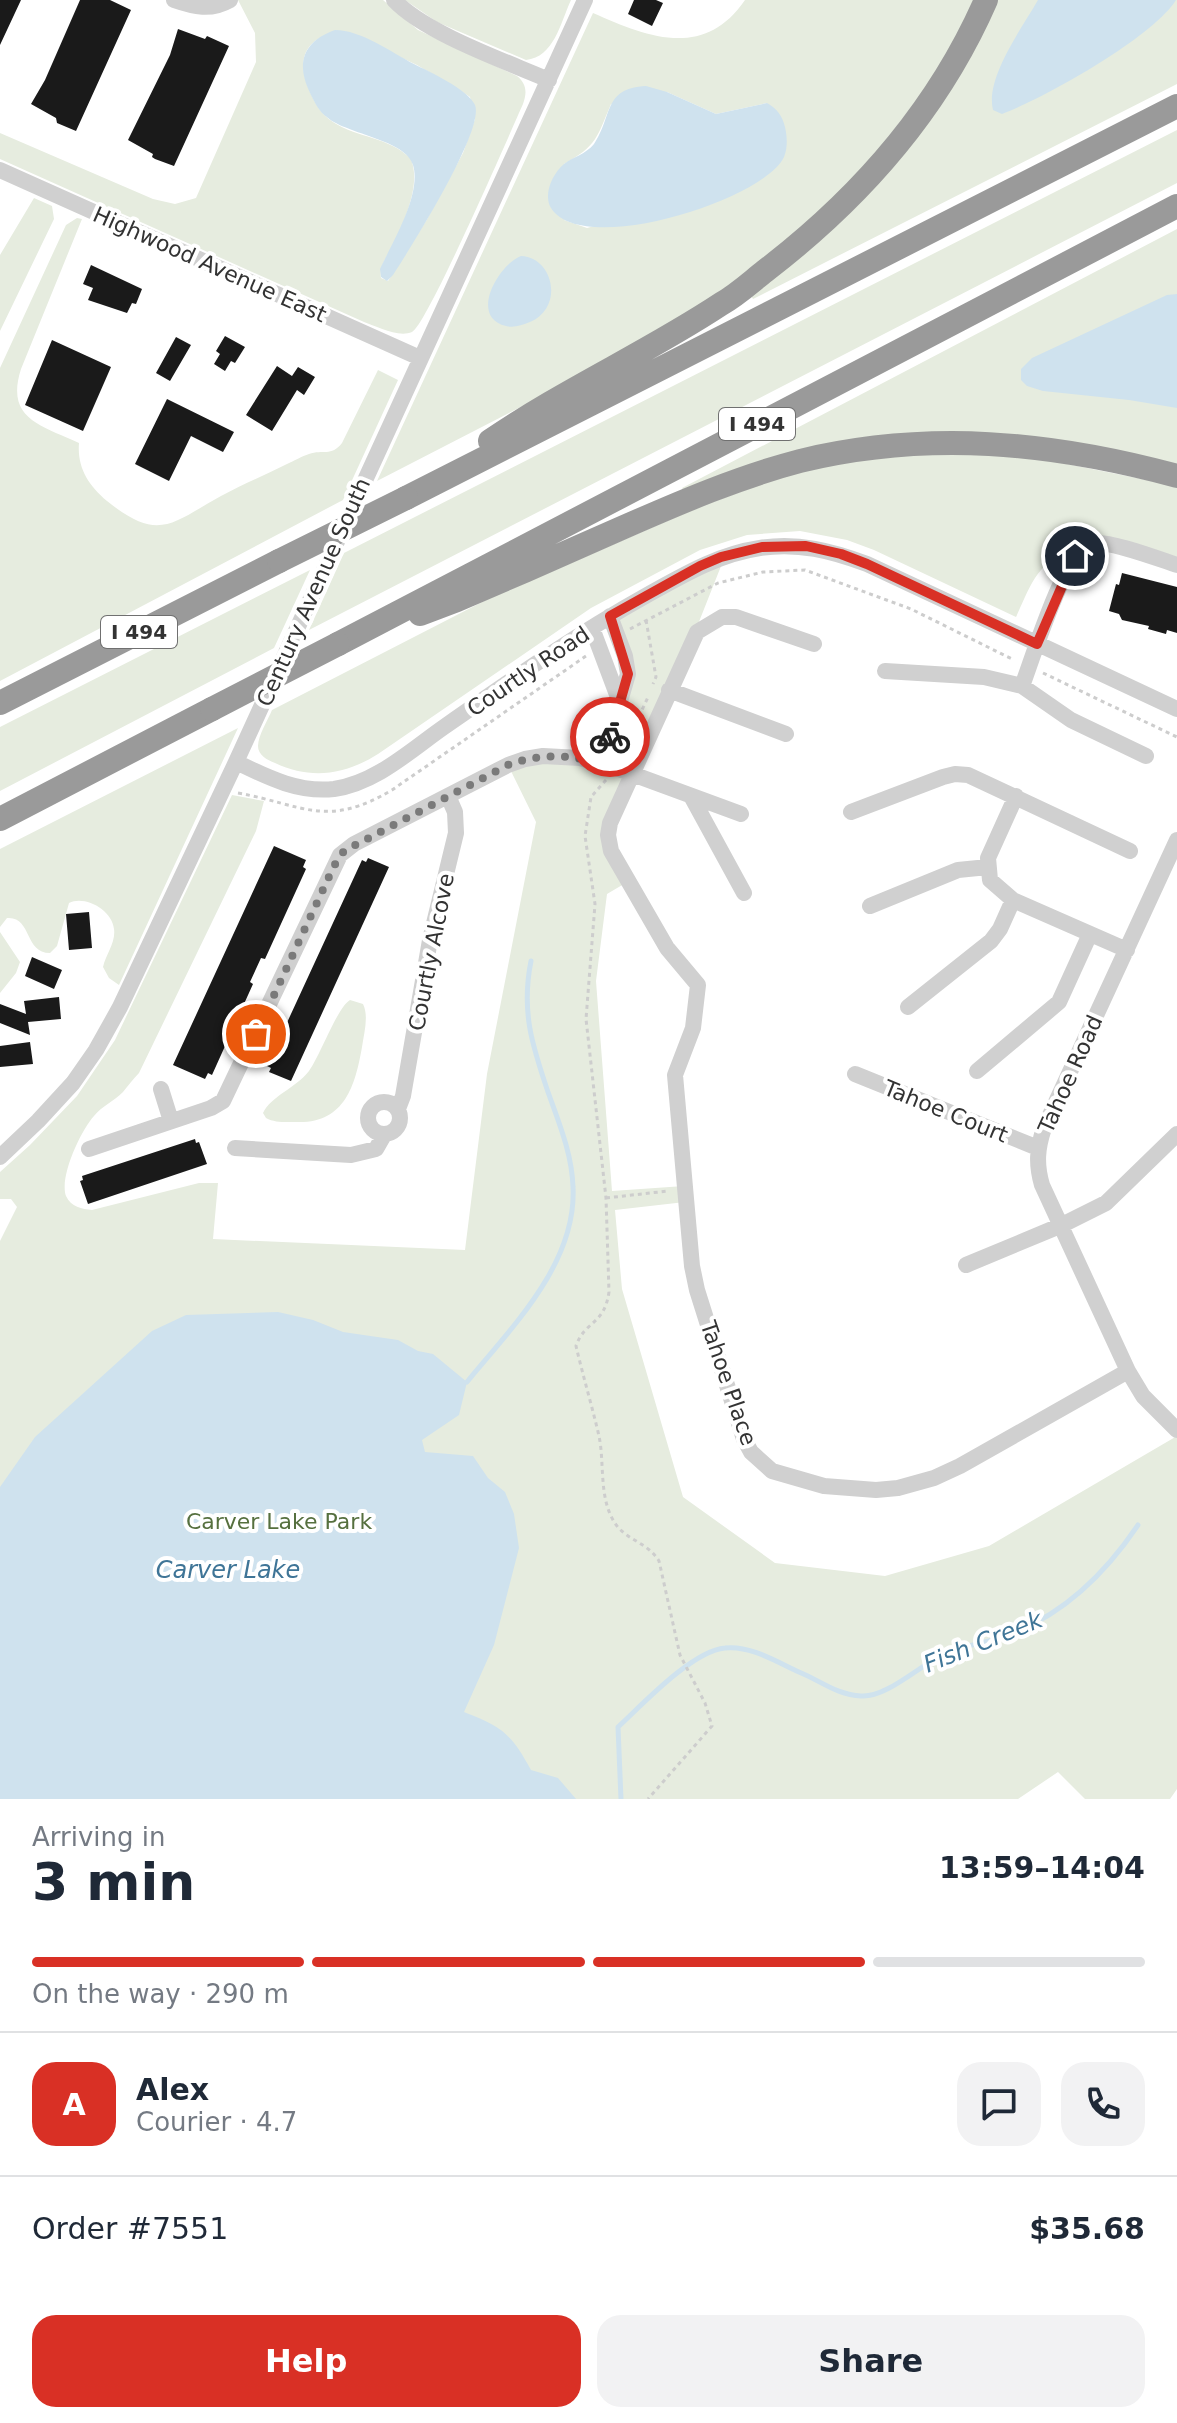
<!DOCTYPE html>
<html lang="en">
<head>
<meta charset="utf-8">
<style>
	body { margin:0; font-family:"DejaVu Sans",sans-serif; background:#f2f2f3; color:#1f2937; height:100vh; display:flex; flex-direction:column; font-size:30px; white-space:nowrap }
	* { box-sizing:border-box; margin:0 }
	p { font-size:26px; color:#747a83 }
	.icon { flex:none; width:44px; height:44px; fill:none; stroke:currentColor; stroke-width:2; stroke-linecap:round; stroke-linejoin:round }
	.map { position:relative; height:1799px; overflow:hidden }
	.details { display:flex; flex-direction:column; background:#fff; flex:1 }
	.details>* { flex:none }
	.pin { position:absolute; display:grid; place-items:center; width:68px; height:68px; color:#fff; margin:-34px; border:4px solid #fff; border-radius:50%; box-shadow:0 2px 8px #0007 }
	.courier { position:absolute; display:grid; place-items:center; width:80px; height:80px; margin:-40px; border:6px solid #d93025; border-radius:50%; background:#fff; color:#222; box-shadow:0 2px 10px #0007 }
	.overview em { font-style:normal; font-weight:700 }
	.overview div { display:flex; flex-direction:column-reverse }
	.overview { display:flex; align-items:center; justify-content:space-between; height:136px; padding:0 32px }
	h1 { font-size:52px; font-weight:700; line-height:60px }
	.bar { display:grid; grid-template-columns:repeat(4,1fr); gap:12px 8px; align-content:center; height:96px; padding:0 32px }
	.bar i { height:10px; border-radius:6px; background:#e0e1e3 }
	.bar .current { background:#d93025 }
	.bar p { grid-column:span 4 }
	.line { display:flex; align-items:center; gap:20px; padding:0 32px; border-top:2px solid #e0e1e3 }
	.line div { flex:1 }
	.round { display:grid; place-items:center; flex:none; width:84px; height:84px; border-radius:24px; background:#f2f2f3 }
	.primary-button { display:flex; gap:16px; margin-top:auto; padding:16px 32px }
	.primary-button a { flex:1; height:92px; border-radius:24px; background:#d93025; color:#fff; font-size:32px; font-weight:700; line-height:92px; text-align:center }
	.primary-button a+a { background:#f2f2f3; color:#1f2937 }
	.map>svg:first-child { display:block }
</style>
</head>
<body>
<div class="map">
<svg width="1177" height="1799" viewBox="0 0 1177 1799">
	<rect width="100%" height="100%" fill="#fff"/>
	<!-- green -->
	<path fill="#e6ecdf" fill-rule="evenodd" d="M 238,0 L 383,0 L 418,30 L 517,76 C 527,84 527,93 523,104 C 510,133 427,325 412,332 C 398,338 376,326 364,322 L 0,159 L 0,133 L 153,199 L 175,204 L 196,198 L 256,62 L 255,33 ZM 344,31 L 417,65 L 461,91 L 470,97 L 475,119 L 463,153 L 426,221 L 388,281 L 381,278 C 379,265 389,253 395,242 C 405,219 421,184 411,159 C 390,137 357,138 333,122 C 321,114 316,105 310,92 C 295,58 305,36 344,31 Z
		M 405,0 L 571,0 C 560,24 554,57 526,60 L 437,22 Z
		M 745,0 L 976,0 L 933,79 L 849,188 L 740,279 L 660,330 L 536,399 L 377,481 L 593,13 C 647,37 704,60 745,0 ZM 667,92 L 716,114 L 767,103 L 782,160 L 751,185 L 587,228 L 564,220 L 564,164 C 597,146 597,137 611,104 Z
		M 997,0 L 1177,0 L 1177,84 L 753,299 L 750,294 L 789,266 Z
		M 1177,130 L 1177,183 L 309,630 L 344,553 Z
		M 34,198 L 52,206 L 54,219 L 0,331 L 0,255 Z
		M 77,218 L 82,219 L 21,369 C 5,419 41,425 79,443 C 77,467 88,485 107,501 C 159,543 172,523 221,496 C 243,484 265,475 287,464 C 294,461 302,456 309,454 C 323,449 331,457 342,443 L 378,370 L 398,380 L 343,500 L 0,681 L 0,368 L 66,225 Z
		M 1177,229 L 1177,467 L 992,434 L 684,492 L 682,488 Z
		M 929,453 L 1022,455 L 1177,486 L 1177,557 L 1091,535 C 1079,538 1073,544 1067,555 C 1037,560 1028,592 1016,617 L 874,550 L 847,540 L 800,531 L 747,535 L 700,550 L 591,608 L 378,754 C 345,775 311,780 275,763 C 267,760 258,755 258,746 C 258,735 268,720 272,710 L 486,600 L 699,507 L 787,475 L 840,463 Z
		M 725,556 L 691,642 L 610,823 L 629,881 L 607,894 L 596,981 L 612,1191 L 684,1186 L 685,1202 L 615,1210 L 622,1289 L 683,1497 L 775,1563 L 885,1576 L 989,1546 L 1177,1436 L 1177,1789 L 1170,1799 L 1085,1799 L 1058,1772 L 1018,1799 L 0,1799 L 0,1241 L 17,1207 L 11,1199 L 0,1199 L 0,1172 L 30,1145 L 77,1096 L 115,1040 L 232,795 L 264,801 L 256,831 L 139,1073 C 133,1079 128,1086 123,1092 C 114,1101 102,1106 94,1116 C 81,1130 59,1177 66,1196 C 71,1207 82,1209 92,1210 L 199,1183 L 218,1183 L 213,1239 L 465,1250 L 487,1074 L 536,822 L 508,765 L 525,759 L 602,763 L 628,674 L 610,616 Z
		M 310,570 L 274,648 L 0,791 L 0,727 Z
		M 238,728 L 119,985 L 109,978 L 103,967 C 106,954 116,942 114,929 C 112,910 85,895 69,903 L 57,946 L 50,953 C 24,953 32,916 7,918 L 0,927 L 0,849 Z
		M 0,932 L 20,962 L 16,973 L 0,993 Z
		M 350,1000 L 363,1004 C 369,1016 364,1033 362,1047 C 355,1087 344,1124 296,1122 C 286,1122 275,1123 266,1118 L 263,1113 C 271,1096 296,1088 309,1071 C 321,1054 337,1008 350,1000 Z"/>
	<!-- water -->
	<path fill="#cfe2ee" d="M 1038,0 L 1176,0 C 1153,37 1045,98 1002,114 L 993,110 C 985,78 1022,28 1038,0 Z
		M 335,30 C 361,30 391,52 414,64 C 428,71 469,90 475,105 C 485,130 410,249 393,275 L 387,281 L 381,277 L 380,269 C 392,243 422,194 413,165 C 406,140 347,134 328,118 C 319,112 315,103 310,93 C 296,64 302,42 335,30 Z
		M 646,86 L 667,92 L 716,114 L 767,103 C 777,109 782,115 785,127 C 787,136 788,147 784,157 C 764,200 582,258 551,208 C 543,195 552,174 564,164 C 573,157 586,154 594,144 C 613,116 603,88 646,86 Z
		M 521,256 C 553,257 565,307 530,322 C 522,325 514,328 506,326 C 468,317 499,264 521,256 Z
		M 1177,294 L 1177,408 L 1129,400 L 1043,391 L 1027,386 L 1021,380 L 1021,369 L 1032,358 L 1167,295 Z
		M 278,1312 L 313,1320 L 343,1332 L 398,1340 L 418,1351 L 433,1354 L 467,1382 L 459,1415 L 422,1440 L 425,1452 L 473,1456 L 488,1478 L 505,1492 L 514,1514 L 519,1548 L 494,1645 L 464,1712 C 502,1727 511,1733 531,1770 L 558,1778 L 576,1799 L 0,1799 L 0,1487 L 35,1437 L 152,1331 L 186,1315 Z"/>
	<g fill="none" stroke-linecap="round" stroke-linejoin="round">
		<!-- stream -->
		<path stroke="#cfe2ee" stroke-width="5" d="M 467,1382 C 512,1327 577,1263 573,1187 C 572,1154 559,1123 548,1092 C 532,1045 521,1011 531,961
			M 621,1799 L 618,1727 C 642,1705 692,1651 725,1648 C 750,1645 777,1662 799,1672 C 821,1681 837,1695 861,1696 C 886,1698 919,1666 941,1656 C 962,1646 984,1643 1005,1636 C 1063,1616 1105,1574 1138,1525"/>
	</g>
	<!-- building -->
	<path fill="#1a1a1a" d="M 0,0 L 21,0 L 0,45 Z
		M 80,0 L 110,0 L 131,10 L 76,131 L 57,123 L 56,118 L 31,104 L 45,80 Z
		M 634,0 L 656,0 L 663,3 L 652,26 L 628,14 Z
		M 178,29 L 205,39 L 207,36 L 229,46 L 174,166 L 155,159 L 152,157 L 153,154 L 128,140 L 170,55 Z
		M 91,265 L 142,289 L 136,304 L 132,303 L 127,313 L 88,300 L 93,288 L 83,284 Z
		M 225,336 L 245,347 L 235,363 L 231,361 L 225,371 L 214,364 L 220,354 L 216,351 Z
		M 176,337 L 191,345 L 170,381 L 156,373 Z
		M 52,340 L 111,367 L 83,431 L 25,405 Z
		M 277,366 L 292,376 L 298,367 L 315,377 L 304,395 L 297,390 L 272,431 L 246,415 Z
		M 167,399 L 234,432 L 223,452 L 191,436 L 169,481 L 135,464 Z
		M 1122,573 L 1177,587 L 1177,633 L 1167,630 L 1166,634 L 1148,629 L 1149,626 L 1122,620 L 1119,614 L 1109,611 L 1116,584 L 1119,585 Z
		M 274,846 L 306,860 L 303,867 L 306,869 L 265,959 L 261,958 L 250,982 L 253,984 L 212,1075 L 208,1073 L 205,1079 L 173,1065 Z
		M 368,858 L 389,867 L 291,1081 L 269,1072 L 271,1068 L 267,1066 L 362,860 L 366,862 Z
		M 89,912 L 92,948 L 69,950 L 66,914 Z
		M 32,957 L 62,970 L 54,989 L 25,976 Z
		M 59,997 L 61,1019 L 28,1022 L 30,1035 L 0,1023 L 0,1004 L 26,1014 L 24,1001 Z
		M 30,1042 L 33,1064 L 0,1067 L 0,1046 Z
		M 195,1139 L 196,1143 L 199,1142 L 207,1164 L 88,1204 L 80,1181 L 83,1180 L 82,1176 Z"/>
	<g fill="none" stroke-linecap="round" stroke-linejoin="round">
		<!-- path -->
		<path stroke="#cdcdcd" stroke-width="3" stroke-dasharray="4 4" stroke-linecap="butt" d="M 646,620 L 656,677 L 653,684
			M 630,629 L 718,583 L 763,572 L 805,570 L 911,609 L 1014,660
			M 1043,673 L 1177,737
			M 622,753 L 649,695
			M 606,780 L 591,797 L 585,836 L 595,904 L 586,1019 L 606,1198 L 609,1292 C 604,1326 585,1320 576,1346 C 583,1376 592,1406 599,1436 C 605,1465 598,1501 617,1526 C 629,1541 648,1543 659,1561 L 680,1655 L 705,1703 L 712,1726 L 648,1799
			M 238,793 C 304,805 326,829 392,790 L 586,656
			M 606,1198 L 668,1191"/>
		<!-- minor -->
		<path stroke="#d0d0d0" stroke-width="16" d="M 174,0 C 194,7 211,11 230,0
			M 394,0 C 425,33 505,61 549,80
			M 0,170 L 420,358
			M 592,628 L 619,700
			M 814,644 L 736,617 L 722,617 L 697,632 L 610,823 L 608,835 L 611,851 L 667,948 L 698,985 L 693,1028 L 675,1075 L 692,1266 L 697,1290 L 744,1439 L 751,1452 L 772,1471 L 824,1486 L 876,1490 L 898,1488 L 934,1478 L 960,1466 L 1128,1371
			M 885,671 L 984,677 L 1022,686 L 1071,720 L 1146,756
			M 1022,686 C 1032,661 1066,546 1092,543 C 1109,540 1159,559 1177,565
			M 669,690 L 786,734
			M 236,762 C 267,777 298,793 334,789 C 376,783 411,750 444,727 C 511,680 577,634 649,594 C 685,574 719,554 760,548 C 798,542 832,551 867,564 L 1177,709
			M 602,763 L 628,674 L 625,656 L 610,616
			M 691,796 L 744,893
			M 1016,796 L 988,858 L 990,880 L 1013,900 L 1127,950
			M 851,812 L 943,777 L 955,774 L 968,775 L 1130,851
			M 1177,840 L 1044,1128 C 1037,1149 1036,1164 1042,1185 L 1128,1371 L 1143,1396 L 1177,1430
			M 870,906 L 958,870 L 988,867
			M 908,1007 L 991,941 L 1000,929 L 1013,900
			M 977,1071 L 1059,1002 L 1090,934
			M 855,1074 L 1038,1148
			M 161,1089 L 171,1121
			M368 1118a16 16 0 1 1 32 0a16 16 0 1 1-32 0Z
			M 398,1109 L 403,1096 L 430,940 L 456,833 L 455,812 L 448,796
			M 235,1148 L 351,1155 L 376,1149 L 384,1135
			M 89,1149 L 211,1108 L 223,1101 L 340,855 L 354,844 L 508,765 L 525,759 L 543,756 L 580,758 L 616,768 L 741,814
			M 0,1157 L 38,1121 L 73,1083 L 96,1050 L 120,1007 L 236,762 L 585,0
			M 966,1265 L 1062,1225 L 1106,1203 L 1177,1134"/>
		<!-- highway -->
		<path stroke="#9a9a9a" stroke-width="24" d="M 490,441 C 564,390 647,353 721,304 C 737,295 751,282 765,271 C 859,199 938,110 986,0
			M 406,498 L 1177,106
			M 420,614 L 457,600 C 513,576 568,552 624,527 C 681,502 739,477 800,461 C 928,430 1051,442 1177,476
			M 338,644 L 1177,206
			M 0,703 L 279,561
			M 0,819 L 212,709"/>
		<!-- highway-bridge -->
		<path stroke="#9a9a9a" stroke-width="24" d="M 279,561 L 406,498
			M 212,709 L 338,644"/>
	</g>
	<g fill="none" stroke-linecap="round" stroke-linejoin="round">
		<!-- done -->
		<path stroke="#7a7a7a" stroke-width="8" stroke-dasharray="0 14.4" d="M 256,1034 L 334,866 L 344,851 L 508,765 C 540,753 569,755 602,763 L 610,737"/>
		<!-- route -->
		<path stroke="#d93025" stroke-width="10" d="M 610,737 L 628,674 L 610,616 L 700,566 L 721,557 L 762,547 L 806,546 L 841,554 L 867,564 L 1037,644 L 1075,556"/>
	</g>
	<g text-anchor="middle" stroke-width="8" stroke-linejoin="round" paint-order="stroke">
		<!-- shield labels -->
		<g fill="#fff" stroke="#707070" stroke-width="2">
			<rect x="719" y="408" width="76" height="32" rx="6"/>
			<rect x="101" y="616" width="76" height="32" rx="6"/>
		</g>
		<g font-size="20" font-weight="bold" fill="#333">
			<text x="757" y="431">I 494</text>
			<text x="139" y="639">I 494</text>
		</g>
		<!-- street labels -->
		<g font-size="22" fill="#333" stroke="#fff">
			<text transform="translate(210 264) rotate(24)" y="8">Highwood Avenue East</text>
			<text transform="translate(313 592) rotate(-66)" y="8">Century Avenue South</text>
			<text transform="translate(528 671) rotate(-34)" y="8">Courtly Road</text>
			<text transform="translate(431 952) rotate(-79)" y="8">Courtly Alcove</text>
			<text transform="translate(1070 1074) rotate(-66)" y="8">Tahoe Road</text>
			<text transform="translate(946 1111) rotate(22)" y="8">Tahoe Court</text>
			<text transform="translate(729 1383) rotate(71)" y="8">Tahoe Place</text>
		</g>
		<!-- park labels -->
		<g font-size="22" fill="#56703f" stroke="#fff">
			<text x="279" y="1529">Carver Lake Park</text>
		</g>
		<!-- water labels -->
		<g font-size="24" font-style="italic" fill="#3f7597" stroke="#fff">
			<text x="228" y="1578">Carver Lake</text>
			<text transform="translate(983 1642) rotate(-22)" y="8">Fish Creek</text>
		</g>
	</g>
</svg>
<div class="pin" style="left:256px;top:1034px;background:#ea580c"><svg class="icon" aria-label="bag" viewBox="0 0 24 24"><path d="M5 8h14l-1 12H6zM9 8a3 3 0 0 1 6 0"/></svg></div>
<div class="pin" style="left:1075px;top:556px;background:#1f2937"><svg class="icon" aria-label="home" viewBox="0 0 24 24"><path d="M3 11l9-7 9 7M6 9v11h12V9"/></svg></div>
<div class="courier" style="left:610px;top:737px"><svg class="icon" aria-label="bike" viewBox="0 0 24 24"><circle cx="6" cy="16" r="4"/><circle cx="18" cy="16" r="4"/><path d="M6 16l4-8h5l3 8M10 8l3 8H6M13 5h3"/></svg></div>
</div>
<section class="details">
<div class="overview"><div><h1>3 min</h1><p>Arriving in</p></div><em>13:59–14:04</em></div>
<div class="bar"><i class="current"></i><i class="current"></i><i class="current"></i><i></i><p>On the way · 290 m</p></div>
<div class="line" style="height:144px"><b class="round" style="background:#d93025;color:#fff">A</b><div><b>Alex</b><p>Courier · 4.7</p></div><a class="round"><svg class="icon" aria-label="chat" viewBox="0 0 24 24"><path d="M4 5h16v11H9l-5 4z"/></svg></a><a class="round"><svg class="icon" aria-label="phone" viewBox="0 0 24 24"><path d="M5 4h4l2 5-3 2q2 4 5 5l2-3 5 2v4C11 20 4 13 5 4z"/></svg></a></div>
<div class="line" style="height:104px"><div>Order #7551</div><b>$35.68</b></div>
<div class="primary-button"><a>Help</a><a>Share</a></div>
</section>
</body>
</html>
